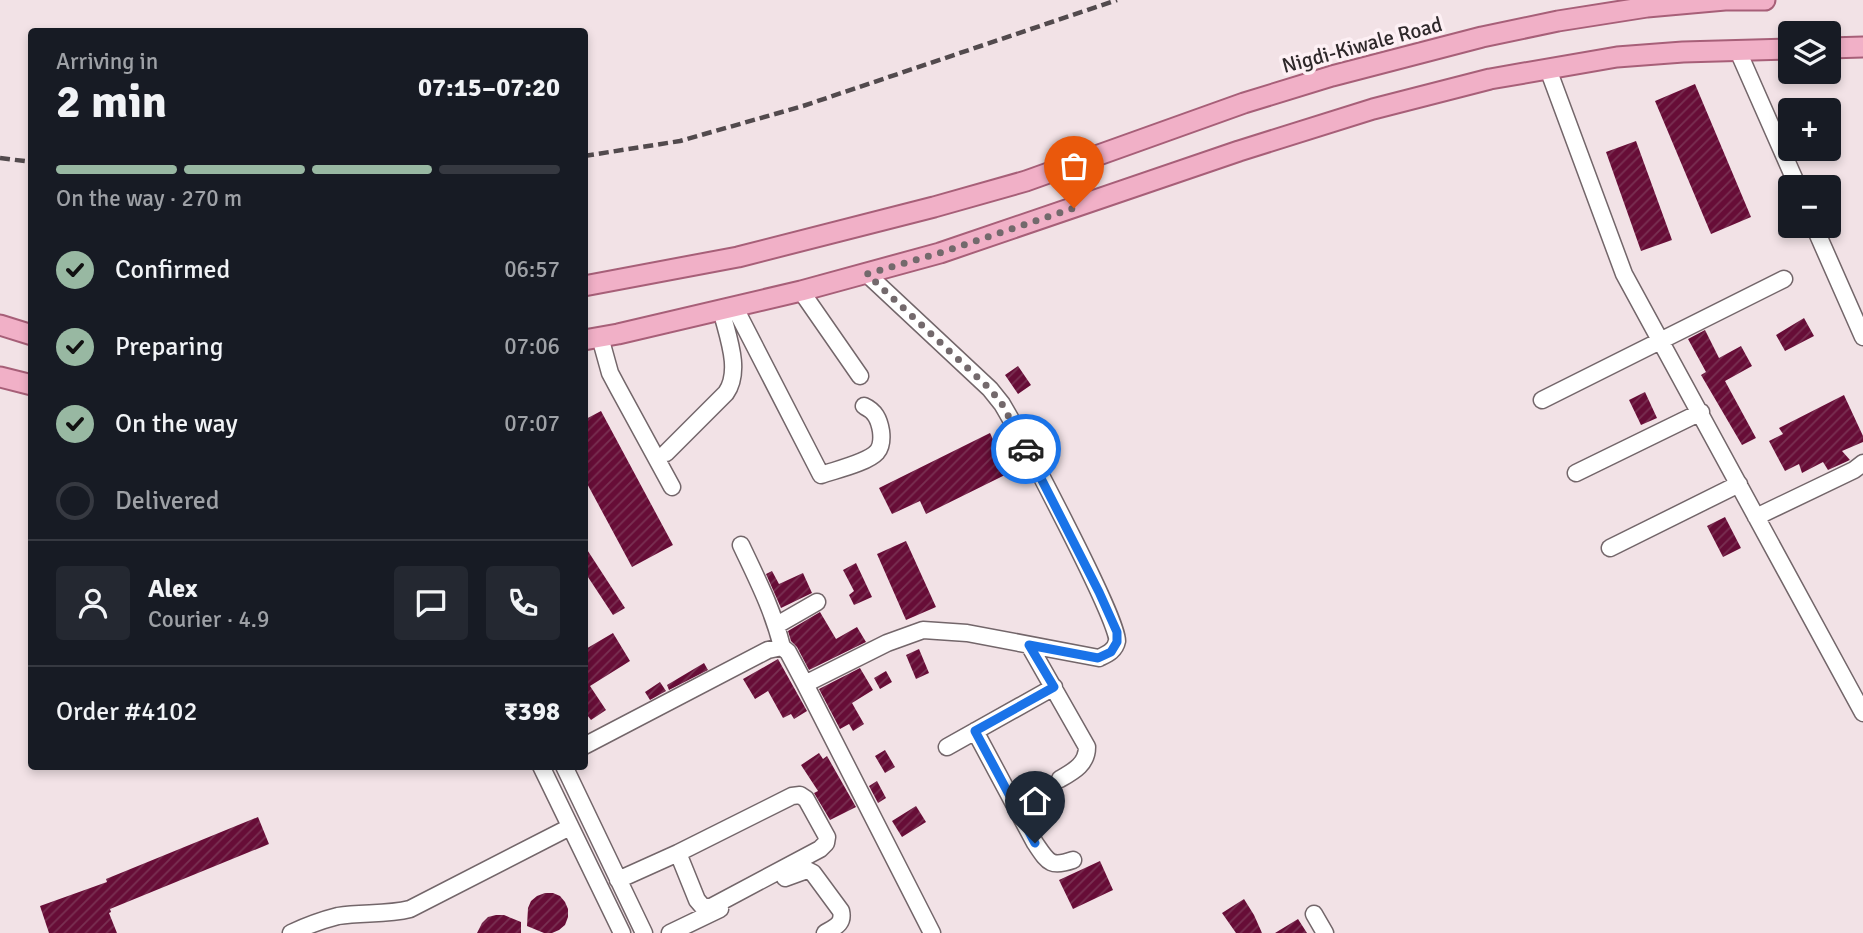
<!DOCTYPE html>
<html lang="en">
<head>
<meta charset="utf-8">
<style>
	body { margin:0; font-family:Signika,sans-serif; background:#242831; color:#f1f3f6; height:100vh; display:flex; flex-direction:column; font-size:26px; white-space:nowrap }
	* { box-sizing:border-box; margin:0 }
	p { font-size:23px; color:#9ea1a6 }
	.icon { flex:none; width:38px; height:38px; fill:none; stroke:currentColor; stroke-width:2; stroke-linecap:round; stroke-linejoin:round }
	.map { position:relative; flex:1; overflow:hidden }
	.sheet { position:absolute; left:28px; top:28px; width:560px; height:742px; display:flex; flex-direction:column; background:#171b24; border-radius:7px; box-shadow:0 4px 10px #0003 }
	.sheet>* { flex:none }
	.fabs { position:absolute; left:1778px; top:21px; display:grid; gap:14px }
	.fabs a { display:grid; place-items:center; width:63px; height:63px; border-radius:7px; background:#171b24; box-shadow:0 4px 10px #0003; font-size:35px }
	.pin { position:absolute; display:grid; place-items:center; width:60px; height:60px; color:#fff; margin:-72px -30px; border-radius:50% 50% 50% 0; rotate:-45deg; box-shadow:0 0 7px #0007 }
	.pin .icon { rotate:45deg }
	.courier { position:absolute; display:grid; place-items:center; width:70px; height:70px; margin:-35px; border:5px solid #1a73e8; border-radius:50%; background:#fff; color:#222; box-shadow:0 2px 9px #0007 }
	.summary em { font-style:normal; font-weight:700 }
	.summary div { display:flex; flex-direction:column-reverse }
	.summary { display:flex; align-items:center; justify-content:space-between; height:119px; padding:0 28px }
	h1 { font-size:46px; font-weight:700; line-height:52px }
	.bar { display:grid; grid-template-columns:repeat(4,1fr); gap:10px 7px; align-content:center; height:84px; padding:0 28px }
	.bar i { height:9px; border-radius:5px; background:#363941 }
	.bar .on { background:#98b8a2 }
	.bar p { grid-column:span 4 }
	.line { display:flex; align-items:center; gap:18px; padding:0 28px; border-top:2px solid #363941 }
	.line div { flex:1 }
	.round { display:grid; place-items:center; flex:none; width:74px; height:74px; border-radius:7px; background:#242831 }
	ol { padding:0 28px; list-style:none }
	li { display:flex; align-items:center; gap:21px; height:77px }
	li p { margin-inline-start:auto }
	li .icon { padding:7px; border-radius:50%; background:#98b8a2; color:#111; stroke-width:4 }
	li:last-child { color:#9ea1a6 }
	li i { width:38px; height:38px; border:4px solid #363941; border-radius:50% }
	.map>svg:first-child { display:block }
</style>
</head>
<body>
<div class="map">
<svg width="1863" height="933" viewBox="0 0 1863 933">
	<defs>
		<pattern id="building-hatch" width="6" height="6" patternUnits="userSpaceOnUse" patternTransform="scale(1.75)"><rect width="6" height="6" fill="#670d37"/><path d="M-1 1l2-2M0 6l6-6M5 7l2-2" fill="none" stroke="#793052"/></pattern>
	</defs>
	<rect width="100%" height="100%" fill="#f2e2e6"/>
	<!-- building -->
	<path fill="url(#building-hatch)" d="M 1695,84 L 1751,217 L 1711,234 L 1655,101 Z
		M 1636,141 L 1672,240 L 1641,251 L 1606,152 Z
		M 1804,318 L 1814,336 L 1785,351 L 1776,335 Z
		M 1705,330 L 1719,358 L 1741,346 L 1752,366 L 1725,381 L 1756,438 L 1742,445 L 1701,375 L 1706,372 L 1688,339 Z
		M 1018,366 L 1031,385 L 1018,394 L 1005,375 Z
		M 1645,392 L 1657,418 L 1641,425 L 1629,400 Z
		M 1844,395 L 1863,436 L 1863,442 L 1842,451 L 1850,460 L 1828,470 L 1823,462 L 1802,473 L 1799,464 L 1785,471 L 1769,441 L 1783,434 L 1779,428 Z
		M 601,411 L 673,545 L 632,567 L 584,478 L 584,420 Z
		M 990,433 L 1009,473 L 926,514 L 920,501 L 892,514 L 879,488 Z
		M 1725,517 L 1741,548 L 1723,557 L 1707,526 Z
		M 906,541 L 936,607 L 906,620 L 877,554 Z
		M 584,545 L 625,608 L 613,615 L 584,571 Z
		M 856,563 L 872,597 L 854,605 L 849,595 L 854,591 L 843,570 Z
		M 772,571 L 779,584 L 803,573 L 812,593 L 781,608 L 766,574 Z
		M 820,612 L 836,639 L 857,627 L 866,642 L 809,670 L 797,647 L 791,641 L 788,631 Z
		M 613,633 L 630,661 L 590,686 L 606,710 L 591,720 L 584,711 L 584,650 Z
		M 919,649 L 929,673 L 916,679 L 906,655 Z
		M 778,659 L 807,711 L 794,719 L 791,714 L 783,718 L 768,691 L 755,699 L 743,679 Z
		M 704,663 L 708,670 L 669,690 L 667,685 Z
		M 860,668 L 873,690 L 852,703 L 864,724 L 853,731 L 849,724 L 840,729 L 819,689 Z
		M 886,671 L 892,682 L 880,689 L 874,678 Z
		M 660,682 L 666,691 L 650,700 L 645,692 Z
		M 885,750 L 895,767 L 885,773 L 875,756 Z
		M 819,753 L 823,759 L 827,756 L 856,807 L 830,820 L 814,793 L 818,791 L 801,765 Z
		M 877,781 L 886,798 L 878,803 L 869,786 Z
		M 916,806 L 926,822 L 902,837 L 892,821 Z
		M 258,817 L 269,844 L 110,909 L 111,912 L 109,913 L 117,933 L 49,933 L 40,906 L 107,882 L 106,879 Z
		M 1100,861 L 1113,890 L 1073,909 L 1059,880 Z
		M 545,893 L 553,893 L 560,896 L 565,902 L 568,909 L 568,917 L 565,925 L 559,930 L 552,933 L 544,933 L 527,926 L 528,908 L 531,901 L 537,896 Z
		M 1244,899 L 1254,915 L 1262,933 L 1236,933 L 1222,913 Z
		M 496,915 L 504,915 L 521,922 L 521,933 L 477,933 L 482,923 L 488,917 Z
		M 1298,919 L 1307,933 L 1275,933 Z"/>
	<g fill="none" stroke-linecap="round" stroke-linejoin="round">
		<defs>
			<path id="minor" d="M 1738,51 L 1798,187
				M 1548,69 L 1624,274 L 1863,713
				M 1814,226 L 1863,337
				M 801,291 L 860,376
				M 734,306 L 821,475 C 835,470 867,463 877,452 C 882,446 882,439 881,431 C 879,419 875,411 864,406
				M 600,337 L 610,373 L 618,388 L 672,487
				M 1542,400 L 1784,279
				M 666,453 L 726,393 C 742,370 727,335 721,309
				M 1576,473 L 1701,412
				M 1756,517 L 1854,470 L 1863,463
				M 741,545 C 757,579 773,610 782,647
				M 1610,548 L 1739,484
				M 777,625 L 817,602
				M 1029,645 L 1087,747 C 1087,764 1074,771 1060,779
				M 805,684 L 887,643 L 923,630 L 967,633 L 1099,658 C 1107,654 1115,651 1117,641 C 1121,624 1018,431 1002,404 L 990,389 L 867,274
				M 975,731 L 1035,843 C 1048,862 1050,868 1073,860
				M 584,746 L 768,650 L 782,647 L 788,652 L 805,684 L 932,933
				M 947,747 L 1054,687
				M 541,766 L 622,933
				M 564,766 L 644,933
				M 785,878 L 807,870 L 813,873 L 841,911 C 844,924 835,927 825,933
				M 618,880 L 678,853 L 792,796 L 800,795 L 806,799 L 827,837 L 826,843 L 820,849 L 711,907 L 703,907 L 697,900 L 678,853
				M 1314,914 L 1325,933
				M 291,933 C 306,926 322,920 338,916 C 362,912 386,915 410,909 L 570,827
				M 670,933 L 720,909"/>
			<path id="major" d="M 1829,48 L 1863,47
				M 584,286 L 738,257 L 934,207 L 1026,181 L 1244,103 L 1332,76 L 1482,37 L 1558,21 L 1647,7 L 1725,0 L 1765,0
				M 0,325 L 32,335
				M 584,340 L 618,334 L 801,291 L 940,253 L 1239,151 L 1373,109 L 1490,79 L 1617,57 L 1683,52 L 1790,49
				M 0,377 L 32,385"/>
		</defs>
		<!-- minor casing -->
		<use href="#minor" stroke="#73666a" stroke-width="19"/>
		<!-- major casing -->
		<use href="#major" stroke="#a75f78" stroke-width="23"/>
		<!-- minor -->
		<use href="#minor" stroke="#fff" stroke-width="16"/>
		<!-- major -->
		<use href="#major" stroke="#f1b0c7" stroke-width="19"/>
		<!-- rail -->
		<path stroke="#524a4d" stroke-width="4.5" stroke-dasharray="10 5" stroke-linecap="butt" d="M 584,156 L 680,141 L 803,106 L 1117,0
			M 0,158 L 32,162"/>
	</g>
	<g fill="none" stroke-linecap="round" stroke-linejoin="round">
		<!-- done -->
		<path stroke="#73696c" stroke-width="7" stroke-dasharray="0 12.6" d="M 1026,449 L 1002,404 L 990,389 L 867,274 L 940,253 L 1074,208"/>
		<!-- route -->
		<path stroke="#1a73e8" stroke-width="9" d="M 1026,449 L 1099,592 L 1117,632 L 1117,642 L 1111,652 L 1098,658 L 1029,645 L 1054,687 L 975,731 L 1035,843"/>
	</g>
	<g text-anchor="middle" stroke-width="7" stroke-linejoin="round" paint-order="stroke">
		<!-- street labels -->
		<g font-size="21" fill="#2e282a" stroke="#fdf0f4">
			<text transform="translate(1362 45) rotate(-15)" y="7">Nigdi-Kiwale Road</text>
		</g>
	</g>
</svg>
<div class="fabs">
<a><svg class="icon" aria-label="layers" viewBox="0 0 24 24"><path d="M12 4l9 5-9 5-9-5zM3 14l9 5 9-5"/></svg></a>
<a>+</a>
<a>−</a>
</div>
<div class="pin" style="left:1074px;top:208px;background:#ea580c"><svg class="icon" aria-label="bag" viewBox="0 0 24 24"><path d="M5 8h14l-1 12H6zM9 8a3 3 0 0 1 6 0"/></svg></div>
<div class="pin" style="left:1035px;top:843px;background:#1f2937"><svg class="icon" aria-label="home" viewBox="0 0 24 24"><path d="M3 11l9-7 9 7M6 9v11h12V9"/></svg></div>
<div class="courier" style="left:1026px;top:449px"><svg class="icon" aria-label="car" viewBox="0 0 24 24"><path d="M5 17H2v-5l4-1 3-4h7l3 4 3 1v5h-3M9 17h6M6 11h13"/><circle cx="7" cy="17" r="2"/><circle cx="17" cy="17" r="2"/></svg></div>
<section class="sheet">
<div class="summary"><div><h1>2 min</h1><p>Arriving in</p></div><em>07:15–07:20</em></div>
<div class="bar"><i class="on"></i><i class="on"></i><i class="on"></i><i></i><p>On the way · 270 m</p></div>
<ol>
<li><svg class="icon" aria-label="check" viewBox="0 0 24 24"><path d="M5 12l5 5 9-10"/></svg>Confirmed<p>06:57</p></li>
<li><svg class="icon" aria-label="check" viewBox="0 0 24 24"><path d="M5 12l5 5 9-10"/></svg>Preparing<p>07:06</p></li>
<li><svg class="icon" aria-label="check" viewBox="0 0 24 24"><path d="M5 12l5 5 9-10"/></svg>On the way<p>07:07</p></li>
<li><i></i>Delivered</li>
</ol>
<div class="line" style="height:126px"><a class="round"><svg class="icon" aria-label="person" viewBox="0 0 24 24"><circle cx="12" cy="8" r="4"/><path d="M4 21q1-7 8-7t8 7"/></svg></a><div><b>Alex</b><p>Courier · 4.9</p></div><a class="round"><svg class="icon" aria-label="chat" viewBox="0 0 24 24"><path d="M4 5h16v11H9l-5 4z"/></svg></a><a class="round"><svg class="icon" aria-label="phone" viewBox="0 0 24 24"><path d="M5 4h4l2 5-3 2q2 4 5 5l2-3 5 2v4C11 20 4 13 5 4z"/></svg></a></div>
<div class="line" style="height:91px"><div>Order #4102</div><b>₹398</b></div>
</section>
</div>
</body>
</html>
